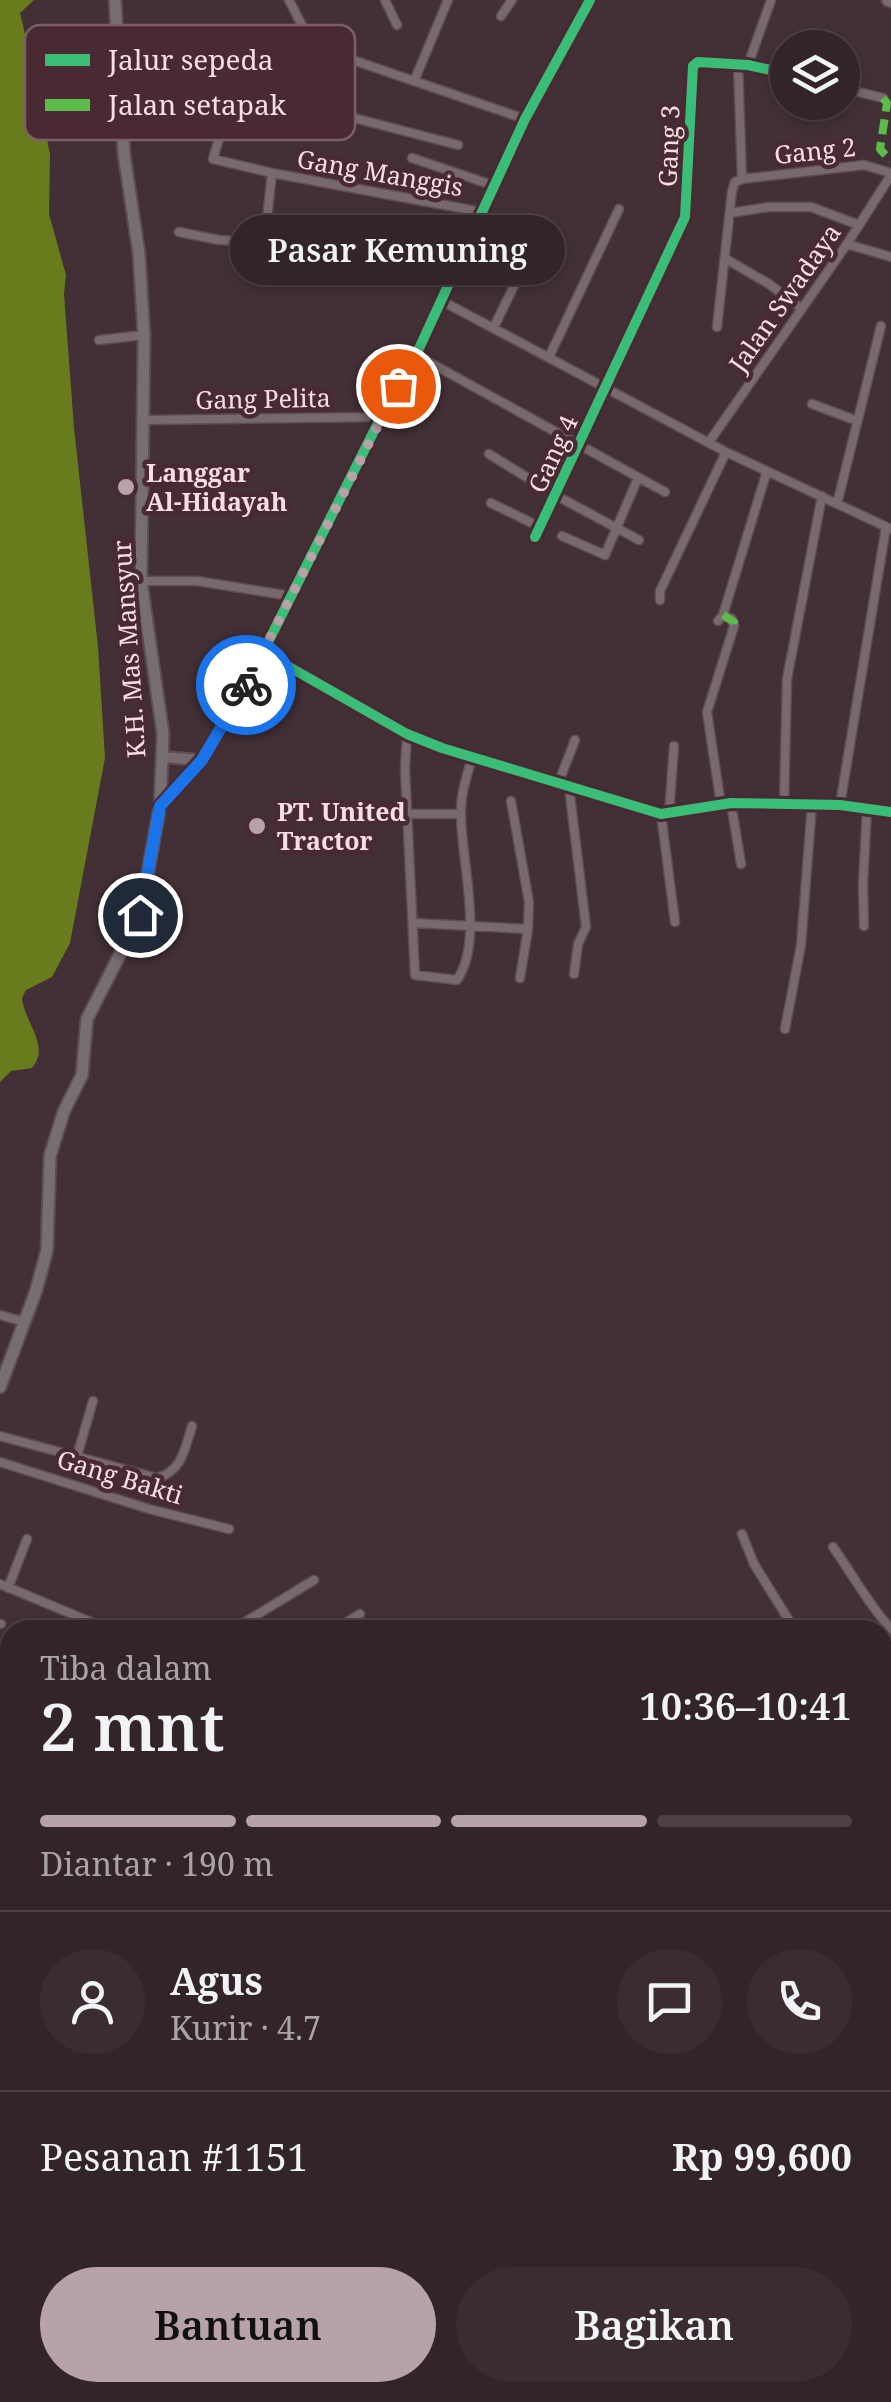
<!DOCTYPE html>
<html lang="id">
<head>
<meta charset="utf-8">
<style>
	body { margin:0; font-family:"Noto Serif",serif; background:#3a2c30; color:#f1f3f6; height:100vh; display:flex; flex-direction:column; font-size:38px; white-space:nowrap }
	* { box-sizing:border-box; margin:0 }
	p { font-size:32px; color:#a8a4a8 }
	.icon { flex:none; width:55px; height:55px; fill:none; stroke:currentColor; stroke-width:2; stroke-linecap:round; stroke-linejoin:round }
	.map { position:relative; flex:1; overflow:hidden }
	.details { position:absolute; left:0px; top:1620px; width:892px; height:782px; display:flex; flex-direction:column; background:#322428; border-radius:30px 30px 0 0; box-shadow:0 5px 15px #0003,0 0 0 2px #4d4145 }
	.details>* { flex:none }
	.buttons { position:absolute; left:770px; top:30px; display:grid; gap:20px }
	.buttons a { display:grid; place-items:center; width:90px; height:90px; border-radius:50%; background:#322428; box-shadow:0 5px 15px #0003,0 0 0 2px #4d4145; font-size:50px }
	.pin { position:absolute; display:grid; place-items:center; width:85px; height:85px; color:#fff; margin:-42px; border:5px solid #fff; border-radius:50%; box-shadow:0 2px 10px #0007 }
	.courier { position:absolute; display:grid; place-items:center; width:100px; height:100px; margin:-50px; border:8px solid #1a73e8; border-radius:50%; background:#fff; color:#222; box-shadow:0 2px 12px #0007 }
	.bubble { position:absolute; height:70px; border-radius:35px; background:#322428; box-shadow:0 5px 15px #0003,0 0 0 2px #4d4145; font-size:32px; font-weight:600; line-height:70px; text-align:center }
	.headline em { font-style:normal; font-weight:600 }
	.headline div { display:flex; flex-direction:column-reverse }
	.headline { display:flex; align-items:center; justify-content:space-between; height:170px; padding:0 40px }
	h1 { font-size:65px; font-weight:600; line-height:75px }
	.bar { display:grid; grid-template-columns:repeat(4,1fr); gap:15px 10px; align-content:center; height:120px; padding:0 40px }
	.bar i { height:12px; border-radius:8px; background:#4d4145 }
	.bar .on { background:#b6a2a7 }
	.bar p { grid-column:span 4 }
	.line { display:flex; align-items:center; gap:25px; padding:0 40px; border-top:2px solid #4d4145 }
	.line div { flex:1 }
	.round { display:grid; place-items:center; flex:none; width:105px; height:105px; border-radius:52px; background:#3a2c30 }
	.primary-button { display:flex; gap:20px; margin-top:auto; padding:20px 40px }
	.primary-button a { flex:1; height:115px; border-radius:60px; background:#b6a2a7; color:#111; font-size:40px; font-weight:600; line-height:115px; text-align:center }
	.primary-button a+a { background:#3a2c30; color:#f1f3f6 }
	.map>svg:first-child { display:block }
</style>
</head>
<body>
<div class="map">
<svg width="891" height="2402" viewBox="0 0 891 2402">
	<rect width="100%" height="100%" fill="#423036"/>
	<!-- built -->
	<path fill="#55303a" d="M 0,2327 L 7,2349 L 10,2349 L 10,2392 L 43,2393 L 13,2402 L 0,2402 Z"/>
	<!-- water -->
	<path fill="#687c1d" d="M 0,0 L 34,0 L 20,13 L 35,75 L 50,155 L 49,214 L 66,275 L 64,294 L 74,428 L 98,647 L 105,758 L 70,943 L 52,977 L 26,990 L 22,998 C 24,1022 51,1046 32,1068 L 11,1071 L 0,1082 Z"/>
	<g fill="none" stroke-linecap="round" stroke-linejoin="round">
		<defs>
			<path id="minor" d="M 289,0 L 319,59 L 328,61 L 344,57 L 525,119
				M 385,0 L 397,25
				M 501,16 L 512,0
				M 748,65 L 771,0
				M 120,76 L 192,78 L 244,95 L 354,118 L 458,145
				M 415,79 L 448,0
				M 198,80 L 211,52 L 218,44
				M 842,88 L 883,98
				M 412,158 L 495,186
				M 272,173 L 482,212
				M 742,179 L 864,165 L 891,173
				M 730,213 L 769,207 L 811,207 L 859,225
				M 179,232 L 219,240 L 261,242 L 265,237 L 272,173 L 213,159 L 233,92
				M 847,244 L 891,257
				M 726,259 L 769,284 L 802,309
				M 442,301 L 726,452 L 891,529
				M 494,327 L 543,226
				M 717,327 L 732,191 L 735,182 L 742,179 L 738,64
				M 99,340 L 144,335
				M 416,355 L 665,492
				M 549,357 L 619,209
				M 812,404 L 855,420
				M 146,420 L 381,417
				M 709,442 L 847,244 L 891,175
				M 489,454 L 557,496 L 639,540
				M 491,503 L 540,527
				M 837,504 L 881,326
				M 562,536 L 605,555 L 638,478
				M 535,537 L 685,217 L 693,66 L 698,62 L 748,65 L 788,74
				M 141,581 L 197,581 L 291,596
				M 660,600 L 660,591 L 726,452
				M 718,621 L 723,615 L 767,471
				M 263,652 L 407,734 L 442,748 L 661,814 L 731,803 L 840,805 L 891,812
				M 407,734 L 405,769 L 415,975 L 457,980 C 485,939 460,858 461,811 C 461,793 467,775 472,758
				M 558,784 L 575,740
				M 569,787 L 586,927 L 578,944 L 574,974
				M 731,803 L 741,864
				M 784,804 L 787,679 L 822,496
				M 721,805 L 707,712 L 734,626 L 732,619 L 723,615
				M 840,805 L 886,527
				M 408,814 L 461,814
				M 661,814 L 675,922
				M 669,814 L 674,746
				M 413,923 L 528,929 L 529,902 L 511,801
				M 864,926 L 863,885 L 867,808
				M 520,978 L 528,929
				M 785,1029 L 801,945 L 812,804
				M 0,1315 L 25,1322
				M 0,1436 L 157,1478 C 182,1472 185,1448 192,1426
				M 77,1456 L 93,1401
				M 0,1462 L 149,1509 L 229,1529
				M 742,1534 L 754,1564 L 795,1630
				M 833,1547 C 853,1575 868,1604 891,1629
				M 0,1584 L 110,1630
				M 8,1588 L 27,1539
				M 0,1624 L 1,1624
				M 232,1630 L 314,1580
				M 334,1630 L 360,1614
				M 882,1696 L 891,1705
				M 882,1767 L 891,1773
				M 882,1835 L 891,1837
				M 0,1879 L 10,1884
				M 0,2018 L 10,2020
				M 0,2060 L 10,2062
				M 0,2155 L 10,2152
				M 0,2249 L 10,2246
				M 0,2306 L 10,2307
				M 202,2402 L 203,2392
				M 332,2402 L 334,2392"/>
			<path id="tertiary" d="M 162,757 L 201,760
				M 160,806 L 201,760 L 241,696 L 381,417 L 416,355 L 525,119 L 590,0"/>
			<path id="secondary" d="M 888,0 L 891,1
				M 0,1387 L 36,1291 L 47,1250 L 50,1156 L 64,1111 L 82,1075 L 87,1019 L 140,915 L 160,806 L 163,734 L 141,581 L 144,335 L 139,254 L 124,154 L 115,0
				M 882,2155 L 891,2148
				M 627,2402 L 636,2392"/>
		</defs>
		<!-- minor casing -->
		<use href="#minor" stroke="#5d4d52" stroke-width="11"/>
		<!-- tertiary casing -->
		<use href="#tertiary" stroke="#5d4d52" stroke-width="14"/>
		<!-- secondary casing -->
		<use href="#secondary" stroke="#5d4d52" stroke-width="15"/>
		<!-- minor -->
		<use href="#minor" stroke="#77696c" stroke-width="8"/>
		<!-- tertiary -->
		<use href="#tertiary" stroke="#77696c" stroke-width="10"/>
		<!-- secondary -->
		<use href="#secondary" stroke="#766e71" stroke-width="11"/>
		<!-- quiet -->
		<path stroke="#5cbc4b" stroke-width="8" stroke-dasharray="15 8" stroke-linecap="butt" d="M 883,98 L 887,103 L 880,149 L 891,161
			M 723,615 L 734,622 L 732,631"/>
		<defs>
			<path id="cycleway" d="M 535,537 L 685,217 L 693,66 L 698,62 L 748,65 L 788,74
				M 263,652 L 407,734 L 442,748 L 661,814 L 731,803 L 840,805 L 891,812
				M 160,806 L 201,760 L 241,696 L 381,417 L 416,355 L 525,119 L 590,0"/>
		</defs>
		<!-- cycleway casing -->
		<use href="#cycleway" stroke="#492932" stroke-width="16"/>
		<!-- cycleway -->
		<use href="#cycleway" stroke="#3abd76" stroke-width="10"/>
	</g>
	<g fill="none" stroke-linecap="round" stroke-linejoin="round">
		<!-- done -->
		<path stroke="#b6a2a7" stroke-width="10" stroke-dasharray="0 18" d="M 246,685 L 398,386"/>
		<!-- route -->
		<path stroke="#1a73e8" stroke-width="12" d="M 140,915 L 160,806 L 202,760 L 246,685"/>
	</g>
	<!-- markers -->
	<g fill="#b6a2a7" stroke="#492932" stroke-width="4">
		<circle cx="126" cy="487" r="10"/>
		<circle cx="257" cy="826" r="10"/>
	</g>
	<g text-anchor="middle" stroke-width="9" stroke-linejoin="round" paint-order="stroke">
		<!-- street labels -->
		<g font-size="25" fill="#f5dfe4" stroke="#492932">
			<text transform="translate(669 146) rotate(-88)" y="9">Gang 3</text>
			<text transform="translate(815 151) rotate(-6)" y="9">Gang 2</text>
			<text transform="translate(380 173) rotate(10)" y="9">Gang Manggis</text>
			<text transform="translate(785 298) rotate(-55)" y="9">Jalan Swadaya</text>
			<text transform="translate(263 399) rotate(-1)" y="9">Gang Pelita</text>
			<text transform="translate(553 454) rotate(-65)" y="9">Gang 4</text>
			<text transform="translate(129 649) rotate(-94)" y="9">K.H. Mas Mansyur</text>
			<text transform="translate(120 1477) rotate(17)" y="9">Gang Bakti</text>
		</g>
		<!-- poi labels -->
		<g font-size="25" font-weight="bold" fill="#f5dfe4" stroke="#492932" text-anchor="start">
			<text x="146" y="482">Langgar<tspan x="146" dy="29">Al-Hidayah</tspan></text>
			<text x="277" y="821">PT. United<tspan x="277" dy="29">Tractor</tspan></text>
		</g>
	</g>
	<!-- legend -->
	<rect x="25" y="25" width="330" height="115" rx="15" fill="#492932" stroke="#7d6067" stroke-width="2.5"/>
	<rect x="45" y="54" width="45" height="12" fill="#3abd76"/>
	<rect x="45" y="99" width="45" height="12" fill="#5cbc4b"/>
	<g font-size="28" fill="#f5dfe4">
		<text x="108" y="70">Jalur sepeda</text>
		<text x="108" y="115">Jalan setapak</text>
	</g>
</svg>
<div class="buttons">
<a><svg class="icon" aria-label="layers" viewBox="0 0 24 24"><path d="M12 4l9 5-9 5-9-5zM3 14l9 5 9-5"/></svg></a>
</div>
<div class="pin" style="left:398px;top:386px;background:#ea580c"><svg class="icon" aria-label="bag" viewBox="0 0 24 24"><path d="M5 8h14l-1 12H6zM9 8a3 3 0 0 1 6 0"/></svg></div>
<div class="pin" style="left:140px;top:915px;background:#1f2937"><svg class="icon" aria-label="home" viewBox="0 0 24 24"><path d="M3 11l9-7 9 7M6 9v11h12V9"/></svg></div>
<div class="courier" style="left:246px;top:685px"><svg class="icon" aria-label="bike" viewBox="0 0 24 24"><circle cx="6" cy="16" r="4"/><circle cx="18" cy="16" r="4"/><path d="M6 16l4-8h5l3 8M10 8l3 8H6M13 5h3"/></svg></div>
<div class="bubble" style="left:230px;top:215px;width:335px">Pasar Kemuning</div>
<section class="details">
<div class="headline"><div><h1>2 mnt</h1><p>Tiba dalam</p></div><em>10:36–10:41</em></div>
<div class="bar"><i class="on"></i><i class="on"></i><i class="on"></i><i></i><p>Diantar · 190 m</p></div>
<div class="line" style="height:180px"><a class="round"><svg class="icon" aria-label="person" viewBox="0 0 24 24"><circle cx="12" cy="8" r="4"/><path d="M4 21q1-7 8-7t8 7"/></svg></a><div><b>Agus</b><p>Kurir · 4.7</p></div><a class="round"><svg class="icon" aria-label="chat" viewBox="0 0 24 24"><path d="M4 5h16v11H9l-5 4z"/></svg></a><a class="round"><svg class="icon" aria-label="phone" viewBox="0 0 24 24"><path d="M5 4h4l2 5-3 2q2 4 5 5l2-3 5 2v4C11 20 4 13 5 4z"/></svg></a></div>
<div class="line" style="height:130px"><div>Pesanan #1151</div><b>Rp 99,600</b></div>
<div class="primary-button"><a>Bantuan</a><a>Bagikan</a></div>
</section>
</div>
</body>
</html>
